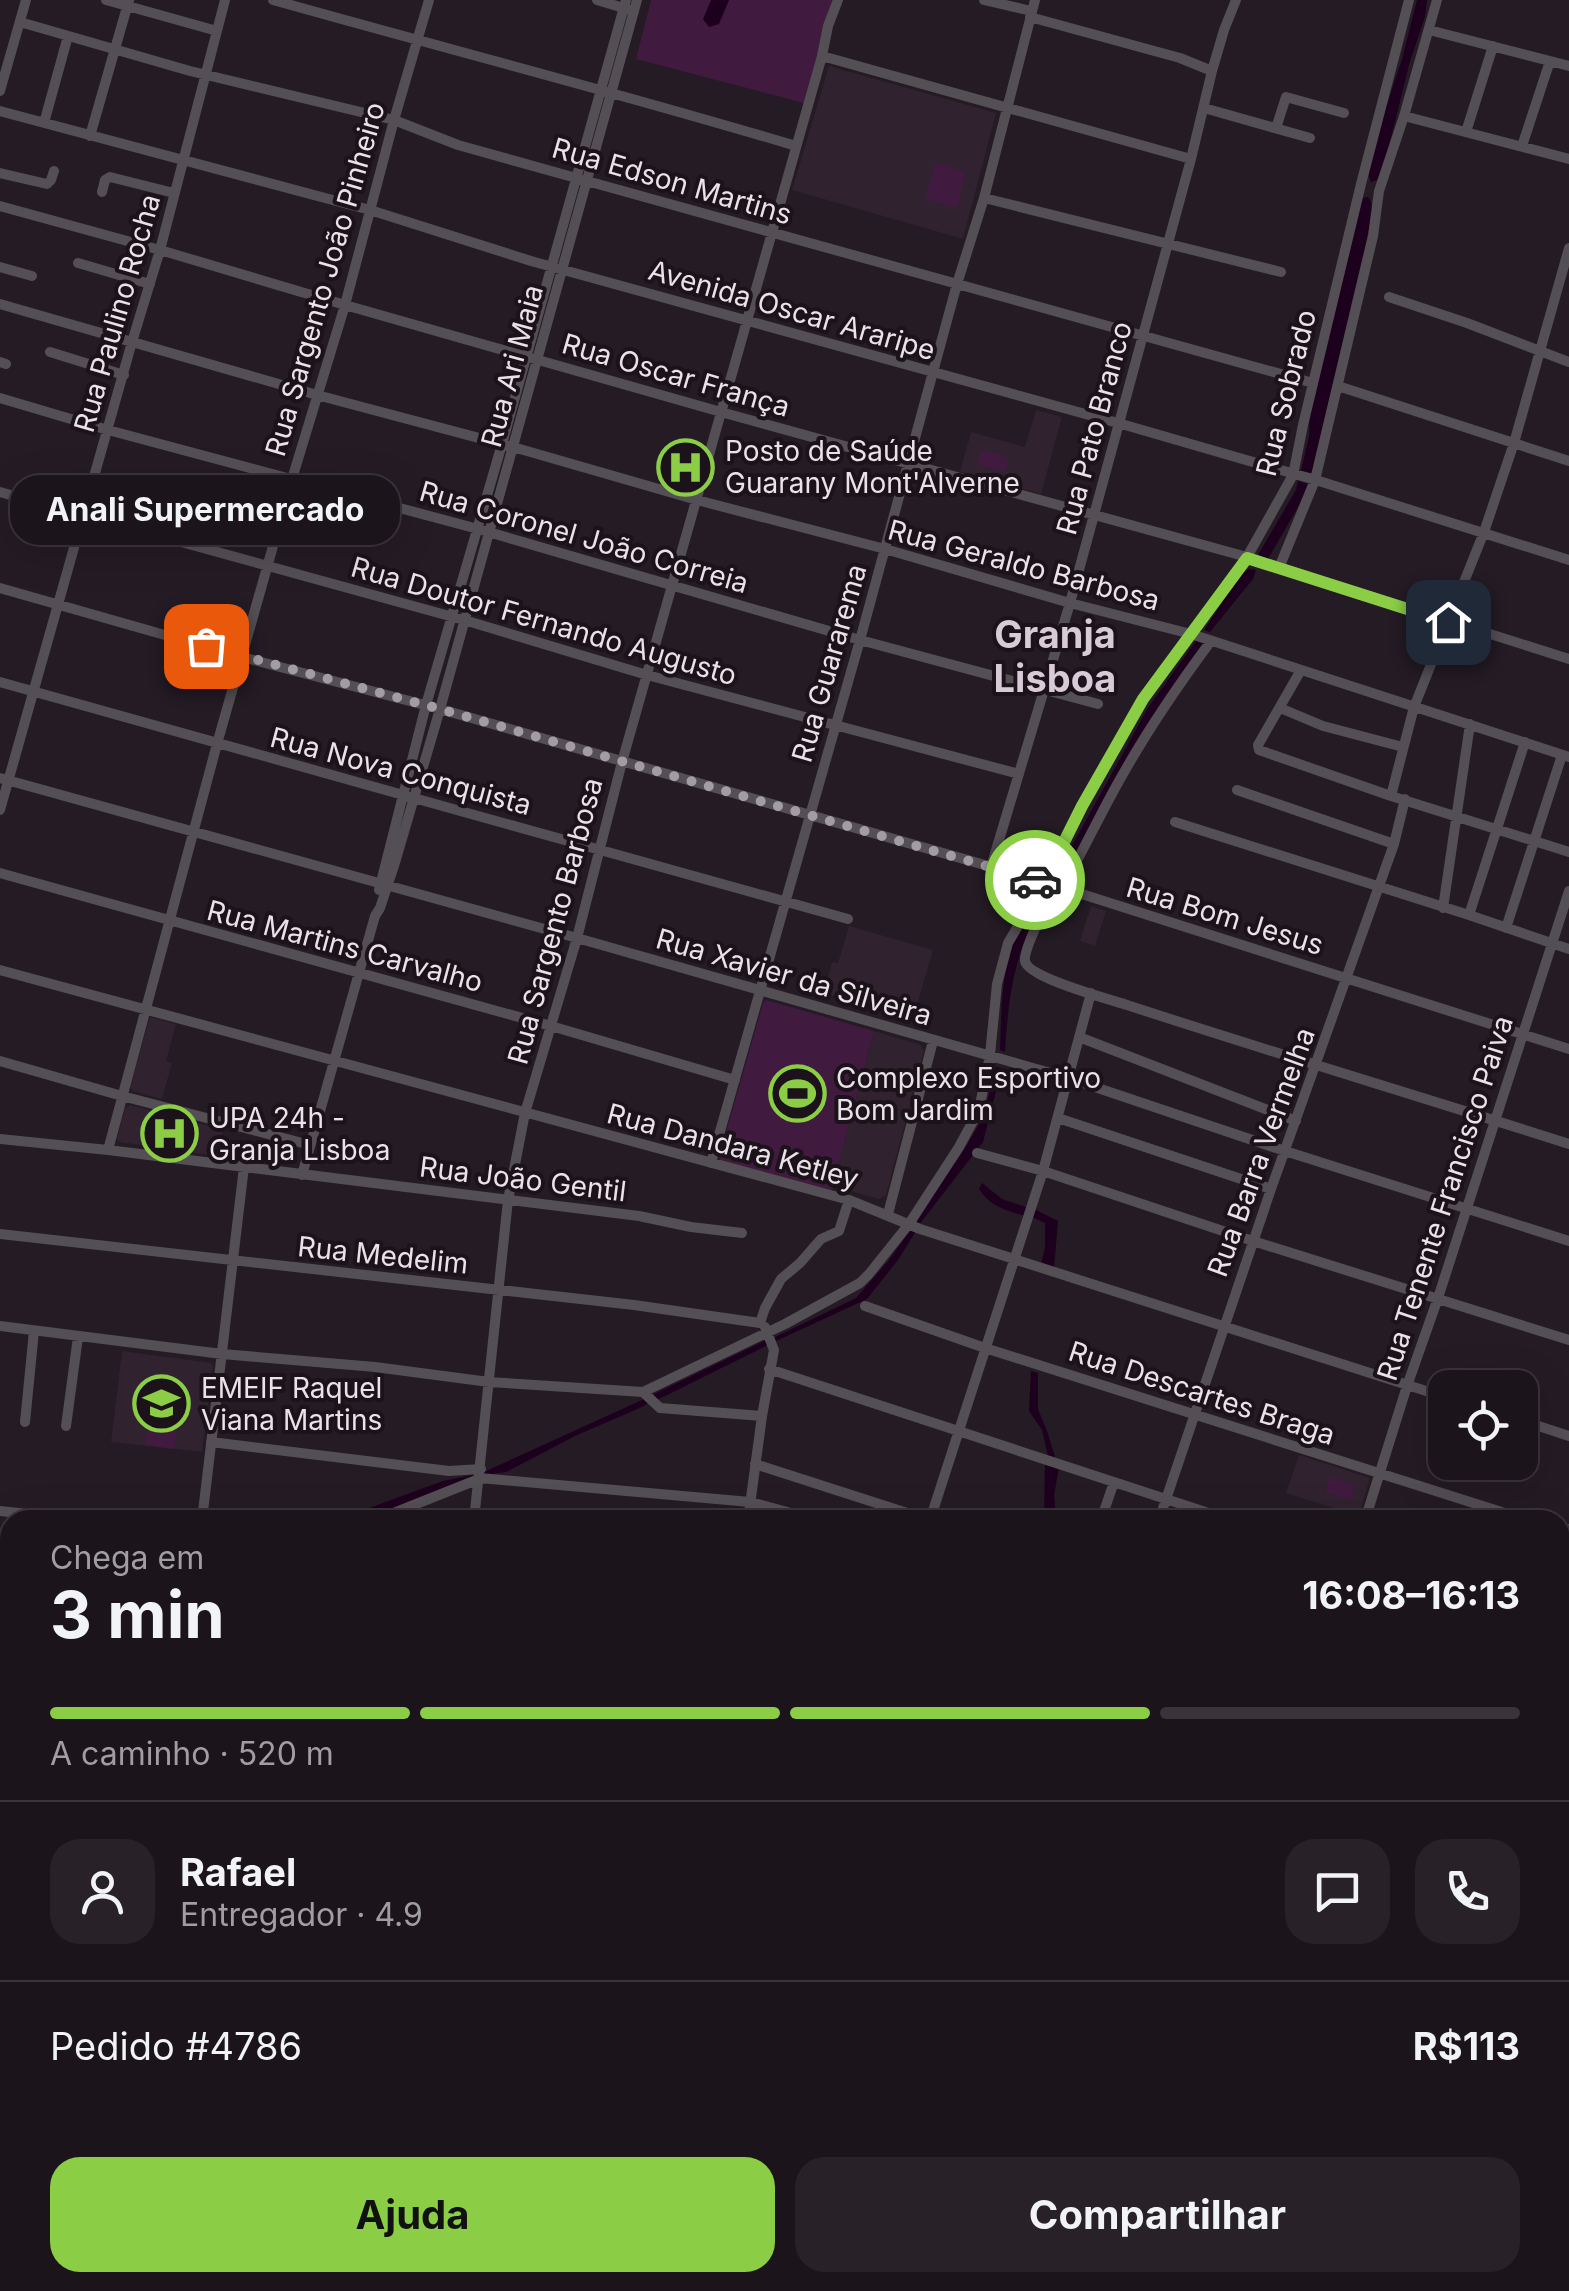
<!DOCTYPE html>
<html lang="pt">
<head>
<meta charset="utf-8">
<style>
	body { margin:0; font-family:Inter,sans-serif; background:#282128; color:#f1f3f6; height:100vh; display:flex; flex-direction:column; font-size:38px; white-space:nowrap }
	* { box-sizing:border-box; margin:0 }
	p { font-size:32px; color:#a09ea3 }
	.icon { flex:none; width:55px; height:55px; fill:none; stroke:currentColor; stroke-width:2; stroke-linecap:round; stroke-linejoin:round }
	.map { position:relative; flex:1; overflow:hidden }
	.side { position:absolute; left:0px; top:1510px; width:1570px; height:782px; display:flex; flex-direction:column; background:#1b141b; border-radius:30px 30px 0 0; box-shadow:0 10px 40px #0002,0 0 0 2px #39333a }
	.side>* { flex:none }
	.buttons { position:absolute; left:1428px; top:1370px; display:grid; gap:20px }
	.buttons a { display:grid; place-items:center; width:110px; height:110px; border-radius:20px; background:#1b141b; box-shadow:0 10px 40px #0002,0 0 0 2px #39333a; font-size:50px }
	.pin { position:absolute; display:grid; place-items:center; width:85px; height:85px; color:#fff; margin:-42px; border-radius:20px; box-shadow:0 5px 15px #0006 }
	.courier { position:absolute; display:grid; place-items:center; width:100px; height:100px; margin:-50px; border:8px solid #8bce46; border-radius:50%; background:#fff; color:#222; box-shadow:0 2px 12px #0007 }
	.bubble { position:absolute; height:70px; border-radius:30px; background:#1b141b; box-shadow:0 10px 40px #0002,0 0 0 2px #39333a; font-size:32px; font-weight:700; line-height:70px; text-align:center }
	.headline em { font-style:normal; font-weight:700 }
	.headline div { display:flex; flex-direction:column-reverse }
	.headline { display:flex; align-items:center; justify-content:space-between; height:170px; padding:0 50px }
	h1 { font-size:65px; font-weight:700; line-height:75px }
	.bar { display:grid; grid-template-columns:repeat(4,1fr); gap:15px 10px; align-content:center; height:120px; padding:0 50px }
	.bar i { height:12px; border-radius:8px; background:#39333a }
	.bar .on { background:#8bce46 }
	.bar p { grid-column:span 4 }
	.line { display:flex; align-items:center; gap:25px; padding:0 50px; border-top:2px solid #39333a }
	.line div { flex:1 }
	.round { display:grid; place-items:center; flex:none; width:105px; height:105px; border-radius:30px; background:#282128 }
	.button { display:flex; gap:20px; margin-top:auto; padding:20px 50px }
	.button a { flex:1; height:115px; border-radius:30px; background:#8bce46; color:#111; font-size:40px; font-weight:700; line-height:115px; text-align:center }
	.button a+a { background:#282128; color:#f1f3f6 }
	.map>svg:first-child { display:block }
</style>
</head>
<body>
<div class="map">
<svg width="1569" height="2291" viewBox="0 0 1569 2291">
	<rect width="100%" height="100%" fill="#241b24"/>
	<!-- built -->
	<path fill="#30222f" d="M 829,66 L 996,113 L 963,239 L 792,190 Z
		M 1036,410 L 1062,417 L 1041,494 L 960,472 L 971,432 L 1025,447 Z
		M 681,446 L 701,452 L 693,482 L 688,487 L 671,482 Z
		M 1091,906 L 1106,911 L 1095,946 L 1080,941 Z
		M 849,926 L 933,950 L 913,1019 L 824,993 L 832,962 L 838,963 Z
		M 150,1017 L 176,1024 L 166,1061 L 172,1063 L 162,1099 L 133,1091 L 130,1087 Z
		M 874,1031 L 921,1045 L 924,1051 L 886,1195 L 879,1199 L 833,1186 Z
		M 130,1105 L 223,1130 L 217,1156 L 119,1142 L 117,1138 L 125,1108 Z
		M 122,1351 L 211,1363 L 213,1366 L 202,1452 L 111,1442 Z
		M 1299,1455 L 1370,1478 L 1359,1516 L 1286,1493 Z
		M 1564,1783 L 1569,1784 L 1569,1894 L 1560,1895 L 1560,1816 L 1568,1814 Z"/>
	<!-- green -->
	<path fill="#401a3f" d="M 651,0 L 834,0 L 804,103 L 636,59 Z
		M 935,163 L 966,171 L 957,208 L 925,199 Z
		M 981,450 L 1009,457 L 1005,472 L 977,464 Z
		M 766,1000 L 874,1031 L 832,1190 L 722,1162 L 719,1157 L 763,1003 Z
		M 150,1404 L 180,1408 L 174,1449 L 145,1445 Z
		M 1330,1477 L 1355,1485 L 1351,1500 L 1325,1492 Z
		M 984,2282 L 983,2291 L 754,2291 L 745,2283 Z"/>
	<!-- water -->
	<path fill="#1d001d" d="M 711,0 L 729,0 L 719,24 L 709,27 L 703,19 Z
		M 1417,0 L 1427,0 L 1425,17 L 1410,61 L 1383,170 L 1377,180 L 1371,182 L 1366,169 L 1402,59 Z
		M 1368,197 C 1375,205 1371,219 1369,229 L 1312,473 L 1301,471 L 1309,436 L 1310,404 L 1362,198 Z
		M 1298,481 L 1308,484 L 1306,493 L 1268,559 L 1258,555 L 1296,490 Z
		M 1249,569 L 1256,570 L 1253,579 L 1210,632 L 1204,630 L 1241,574 Z
		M 1196,641 L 1206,644 L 1160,706 L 1058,884 L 1052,882 L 1148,708 Z
		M 1049,888 L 1053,890 C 1015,944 1009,988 1005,1052 L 1000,1050 C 1002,1000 1000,957 1029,912 C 1034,903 1043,897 1049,888 Z
		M 996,1067 L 1002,1068 L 983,1142 L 919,1225 L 914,1223 L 960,1156 L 983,1118 Z
		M 982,1183 L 1002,1199 L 1028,1208 L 1025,1216 C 1005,1210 991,1207 979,1189 Z
		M 1034,1209 L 1058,1221 L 1054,1268 L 1041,1264 L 1045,1247 L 1045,1223 L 1032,1217 Z
		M 911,1229 L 916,1231 L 898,1260 L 867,1299 L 774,1342 L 773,1338 L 856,1298 L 889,1260 Z
		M 766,1340 L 768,1345 L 655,1401 L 650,1396 Z
		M 1031,1371 L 1038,1373 L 1038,1409 L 1047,1431 L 1055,1457 L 1048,1456 L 1042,1430 L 1029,1411 Z
		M 644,1399 L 648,1403 L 642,1407 L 575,1436 L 506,1472 L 484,1475 L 484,1472 Z
		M 1045,1463 L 1059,1468 L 1054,1495 L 1056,1520 L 1044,1520 Z
		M 477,1474 L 477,1478 C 445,1490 382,1520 352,1520 L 361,1511 L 443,1481 Z
		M 984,2283 L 984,2282 L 1039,2283 L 1036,2291 L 983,2291 Z"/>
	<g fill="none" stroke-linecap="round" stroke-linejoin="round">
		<!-- minor -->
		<path stroke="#544f54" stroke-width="10" d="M 106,0 L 217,31
			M 273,0 C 447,49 623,94 796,146
			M 597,0 L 630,10
			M 984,0 L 1031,11
			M 1030,17 L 1180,58 L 1212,71
			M 20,22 L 190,71 L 394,120 L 458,145 L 587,181 L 1313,383
			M 1429,30 L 1569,66
			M 822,56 L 1191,159
			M 0,91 L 26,0
			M 1204,108 L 1310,138
			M 0,111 L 370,210 L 531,261 L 1118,423 L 1319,481 L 1569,560
			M 1404,116 L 1569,159
			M 44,123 L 68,36
			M 1276,128 L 1286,97 L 1344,113
			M 1466,132 L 1493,46
			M 90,136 L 129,0
			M 1522,146 L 1550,61
			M 0,173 L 47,184 L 51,180 L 54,171
			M 102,192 L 105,180 L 110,177 L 174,193
			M 984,198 L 1281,272
			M 0,206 L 160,250 L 345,305 L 721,412 L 1247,557 L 1569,659
			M 78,263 L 150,284
			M 0,267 L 32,276
			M 1389,297 L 1467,323 L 1569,362
			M 0,304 L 317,395 L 513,447 L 697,500 L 885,549 L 1070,603 L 1191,634 L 1569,757
			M 50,352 L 124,375
			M 0,362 L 6,364
			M 1338,386 L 1569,461
			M 0,398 L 108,430 L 478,529 L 860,640 L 1098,704
			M 0,492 L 464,620 L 647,675 L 1019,774
			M 1279,568 L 1315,480 L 1373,236 L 1379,191 L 1404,116 L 1437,0
			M 0,588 L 242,657 L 440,709 L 1044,882 L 1569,1049
			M 1211,641 C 1179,684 1149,728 1123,774 C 1105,805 1090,837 1073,868 C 1069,875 1063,879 1058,885 C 1050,895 1023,950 1025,961 C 1028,978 1109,999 1127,1005 C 1274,1053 1422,1097 1569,1144
			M 1301,670 L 1258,745 L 1259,750 L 1391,796 L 1569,852
			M 0,682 C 283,762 565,840 848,919
			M 1280,708 L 1323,726 L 1403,747
			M 0,778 L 577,938 L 1068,1078 L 1285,1151 L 1569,1241
			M 1237,790 L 1394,844
			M 1391,796 L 1414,707 L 1484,532 L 1514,443 L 1569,248
			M 0,810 L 132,342 L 160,250 L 225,0
			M 1175,822 L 1469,915 L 1569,949
			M 991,867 L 1070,603 L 1191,159 L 1212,71 L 1224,30 L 1236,0
			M 0,873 L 551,1026 L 735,1080
			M 379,890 L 426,705 L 502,444 L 626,0
			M 1443,908 L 1470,724
			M 1469,915 L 1525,742
			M 1506,928 L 1562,755
			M 0,970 L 849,1200 L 920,1229 L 1445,1397
			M 1079,1037 L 1296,1121
			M 0,1061 L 122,1096 L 310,1145
			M 1058,1118 L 1271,1189
			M 0,1139 L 108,1150 L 639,1216 L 691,1227 L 742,1233
			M 108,1150 L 217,744 L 292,479 L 345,305 L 394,120 L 429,0
			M 977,1153 L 1043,1171 L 1253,1241 L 1569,1340
			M 711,1163 L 860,640 L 957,284 L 984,198 L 1035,0
			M 302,1175 L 375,916 L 380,908 L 394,866 L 440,709 L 637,0
			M 888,1214 L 933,1041
			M 0,1234 L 634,1305 L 760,1323
			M 865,1306 L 985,1348 L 1527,1520
			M 760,1323 L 765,1308 L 781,1279 L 800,1263 L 821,1239 L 839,1231 L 849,1200
			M 0,1326 L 222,1354 L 375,1367 L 489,1382 L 643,1392
			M 769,1369 L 1230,1520
			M 643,1392 L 785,1324 L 860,1283 L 869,1274 L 909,1224 L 959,1147 L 979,1110 L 990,1055 L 997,984 L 1008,943 L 1044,882 L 1082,806 L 1143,699 L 1247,557 L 1293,475 L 1303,425 L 1361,184 L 1409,0
			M 643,1392 L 660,1408 L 762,1416
			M 1520,1420 L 1569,1436
			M 25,1422 L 34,1331
			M 66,1426 L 78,1337
			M 211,1442 L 449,1471 L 481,1469
			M 755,1464 L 929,1520
			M 480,1478 L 750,1502 L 817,1520
			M 0,1511 L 82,1520
			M 202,1520 L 244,1167
			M 376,1520 L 479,1479
			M 474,1520 L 508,1200 L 525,1113 L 577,938 L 622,762 L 822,56 L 828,26 L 838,0
			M 748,1520 L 762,1416 L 774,1350 L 765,1327
			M 930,1520 L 1043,1171 L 1091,993
			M 1101,1520 L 1114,1482
			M 1159,1520 L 1271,1189 L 1394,844 L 1405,799
			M 1365,1520 L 1407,1386 L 1438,1298 L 1569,891
			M 1560,1556 L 1569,1529
			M 0,1600 L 10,1601
			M 0,1609 L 10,1610
			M 1560,1628 L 1569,1631
			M 1560,1665 L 1569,1666
			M 0,1701 L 10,1702
			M 1560,1718 L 1569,1720
			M 1560,1776 L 1569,1778
			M 0,1793 L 10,1794
			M 0,1886 L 10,1887
			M 1560,1948 L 1569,1947
			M 0,1978 L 10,1980
			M 1560,2011 L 1569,2010
			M 0,2066 L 10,2067
			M 1560,2072 L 1569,2071
			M 0,2078 L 10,2079
			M 1560,2083 L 1569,2081
			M 732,2282 L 741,2291
			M 1520,2282 L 1569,2288
			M 115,2285 L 272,2290
			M 1109,2285 L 1125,2282
			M 337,2291 L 338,2282
			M 386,2291 L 388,2282
			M 661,2291 L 663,2282
			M 1203,2291 L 1207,2282
			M 1454,2291 L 1455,2282"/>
	</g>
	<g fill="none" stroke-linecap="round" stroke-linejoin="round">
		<!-- done -->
		<path stroke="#a49ca3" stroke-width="10" stroke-dasharray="0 18" d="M 206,646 L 440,709 L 1035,880"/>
		<!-- route -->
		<path stroke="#8bce46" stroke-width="12" d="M 1035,880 L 1044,882 L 1082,806 L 1143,699 L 1247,558 L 1448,622"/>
	</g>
	<!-- icons -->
	<defs>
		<symbol id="hospital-ring" viewBox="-11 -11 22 22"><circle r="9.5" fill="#1b121a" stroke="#8bce46" stroke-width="1.5"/><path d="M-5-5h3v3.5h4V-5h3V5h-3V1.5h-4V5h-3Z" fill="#8bce46"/></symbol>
		<symbol id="stadium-ring" viewBox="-11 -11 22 22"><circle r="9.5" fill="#1b121a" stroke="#8bce46" stroke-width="1.5"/><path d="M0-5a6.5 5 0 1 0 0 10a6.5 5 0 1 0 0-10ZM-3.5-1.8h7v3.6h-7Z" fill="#8bce46"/></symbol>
		<symbol id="school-ring" viewBox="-11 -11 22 22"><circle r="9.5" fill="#1b121a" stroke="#8bce46" stroke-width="1.5"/><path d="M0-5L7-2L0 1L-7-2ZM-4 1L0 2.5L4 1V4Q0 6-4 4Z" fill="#8bce46"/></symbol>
	</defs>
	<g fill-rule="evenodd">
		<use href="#hospital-ring" x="654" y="436" width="63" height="63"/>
		<use href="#stadium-ring" x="766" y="1062" width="63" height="63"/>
		<use href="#hospital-ring" x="138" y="1102" width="63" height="63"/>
		<use href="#school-ring" x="130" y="1372" width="63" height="63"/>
	</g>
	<g text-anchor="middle" stroke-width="8" stroke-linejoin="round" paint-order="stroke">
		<!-- street labels -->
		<g font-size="28" fill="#e9e2e8" stroke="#1b121a">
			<text transform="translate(672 181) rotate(16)" y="10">Rua Edson Martins</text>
			<text transform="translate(325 279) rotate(-74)" y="10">Rua Sargento João Pinheiro</text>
			<text transform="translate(792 310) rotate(16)" y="10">Avenida Oscar Araripe</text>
			<text transform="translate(117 313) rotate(-74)" y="10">Rua Paulino Rocha</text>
			<text transform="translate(512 366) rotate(-75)" y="10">Rua Ari Maia</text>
			<text transform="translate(676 375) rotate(16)" y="10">Rua Oscar França</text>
			<text transform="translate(1286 393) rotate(-76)" y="10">Rua Sobrado</text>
			<text transform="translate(1094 428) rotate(-75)" y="10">Rua Pato Branco</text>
			<text transform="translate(584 537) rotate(16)" y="10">Rua Coronel João Correia</text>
			<text transform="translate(1024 565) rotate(15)" y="10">Rua Geraldo Barbosa</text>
			<text transform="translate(544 621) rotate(16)" y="10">Rua Doutor Fernando Augusto</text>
			<text transform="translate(829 663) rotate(-74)" y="10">Rua Guararema</text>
			<text transform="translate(401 771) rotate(15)" y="10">Rua Nova Conquista</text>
			<text transform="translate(1225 916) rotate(17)" y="10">Rua Bom Jesus</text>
			<text transform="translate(555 921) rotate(-75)" y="10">Rua Sargento Barbosa</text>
			<text transform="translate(345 946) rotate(15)" y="10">Rua Martins Carvalho</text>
			<text transform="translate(794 977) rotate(16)" y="10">Rua Xavier da Silveira</text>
			<text transform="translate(733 1146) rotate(15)" y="10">Rua Dandara Ketley</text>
			<text transform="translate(1261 1152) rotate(-70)" y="10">Rua Barra Vermelha</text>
			<text transform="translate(523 1179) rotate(7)" y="10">Rua João Gentil</text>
			<text transform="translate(1445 1198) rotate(-72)" y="10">Rua Tenente Francisco Paiva</text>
			<text transform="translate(383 1255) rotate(6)" y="10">Rua Medelim</text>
			<text transform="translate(1202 1393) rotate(18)" y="10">Rua Descartes Braga</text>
		</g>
		<!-- poi labels -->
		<g font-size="28" fill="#e9e2e8" stroke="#1b121a" text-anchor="start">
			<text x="725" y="461">Posto de Saúde<tspan x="725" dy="32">Guarany Mont'Alverne</tspan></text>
			<text x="836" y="1088">Complexo Esportivo<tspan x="836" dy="32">Bom Jardim</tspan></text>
			<text x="209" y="1128">UPA 24h -<tspan x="209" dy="32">Granja Lisboa</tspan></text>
			<text x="201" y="1398">EMEIF Raquel<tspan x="201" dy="32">Viana Martins</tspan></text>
		</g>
		<!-- district labels -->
		<g font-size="38" font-weight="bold" fill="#d8cbd7" stroke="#1b121a">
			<text x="1055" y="648">Granja<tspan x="1055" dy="44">Lisboa</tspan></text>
		</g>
	</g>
</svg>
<div class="buttons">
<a><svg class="icon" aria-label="locate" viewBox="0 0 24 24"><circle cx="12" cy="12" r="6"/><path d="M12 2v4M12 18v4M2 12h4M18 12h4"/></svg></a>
</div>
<div class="pin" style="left:206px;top:646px;background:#ea580c"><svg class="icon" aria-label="bag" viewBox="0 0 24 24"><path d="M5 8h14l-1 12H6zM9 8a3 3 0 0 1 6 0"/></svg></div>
<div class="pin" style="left:1448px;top:622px;background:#1f2937"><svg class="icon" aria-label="home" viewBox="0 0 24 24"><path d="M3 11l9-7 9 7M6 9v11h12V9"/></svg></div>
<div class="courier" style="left:1035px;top:880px"><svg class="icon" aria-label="car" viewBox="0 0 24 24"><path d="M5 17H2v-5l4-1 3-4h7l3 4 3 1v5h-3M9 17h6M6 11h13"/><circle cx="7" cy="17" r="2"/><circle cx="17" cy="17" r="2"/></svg></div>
<div class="bubble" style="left:10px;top:475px;width:390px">Anali Supermercado</div>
<section class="side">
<div class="headline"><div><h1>3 min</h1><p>Chega em</p></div><em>16:08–16:13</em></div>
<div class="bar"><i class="on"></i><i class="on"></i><i class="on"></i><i></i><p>A caminho · 520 m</p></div>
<div class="line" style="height:180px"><a class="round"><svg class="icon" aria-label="person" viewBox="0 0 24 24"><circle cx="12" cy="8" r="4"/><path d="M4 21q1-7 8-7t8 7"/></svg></a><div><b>Rafael</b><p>Entregador · 4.9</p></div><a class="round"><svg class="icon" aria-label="chat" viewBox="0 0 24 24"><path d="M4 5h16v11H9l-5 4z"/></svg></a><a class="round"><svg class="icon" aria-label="phone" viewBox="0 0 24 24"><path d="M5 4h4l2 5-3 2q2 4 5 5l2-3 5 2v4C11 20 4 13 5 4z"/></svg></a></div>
<div class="line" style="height:130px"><div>Pedido #4786</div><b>R$113</b></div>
<div class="button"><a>Ajuda</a><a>Compartilhar</a></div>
</section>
</div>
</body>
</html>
